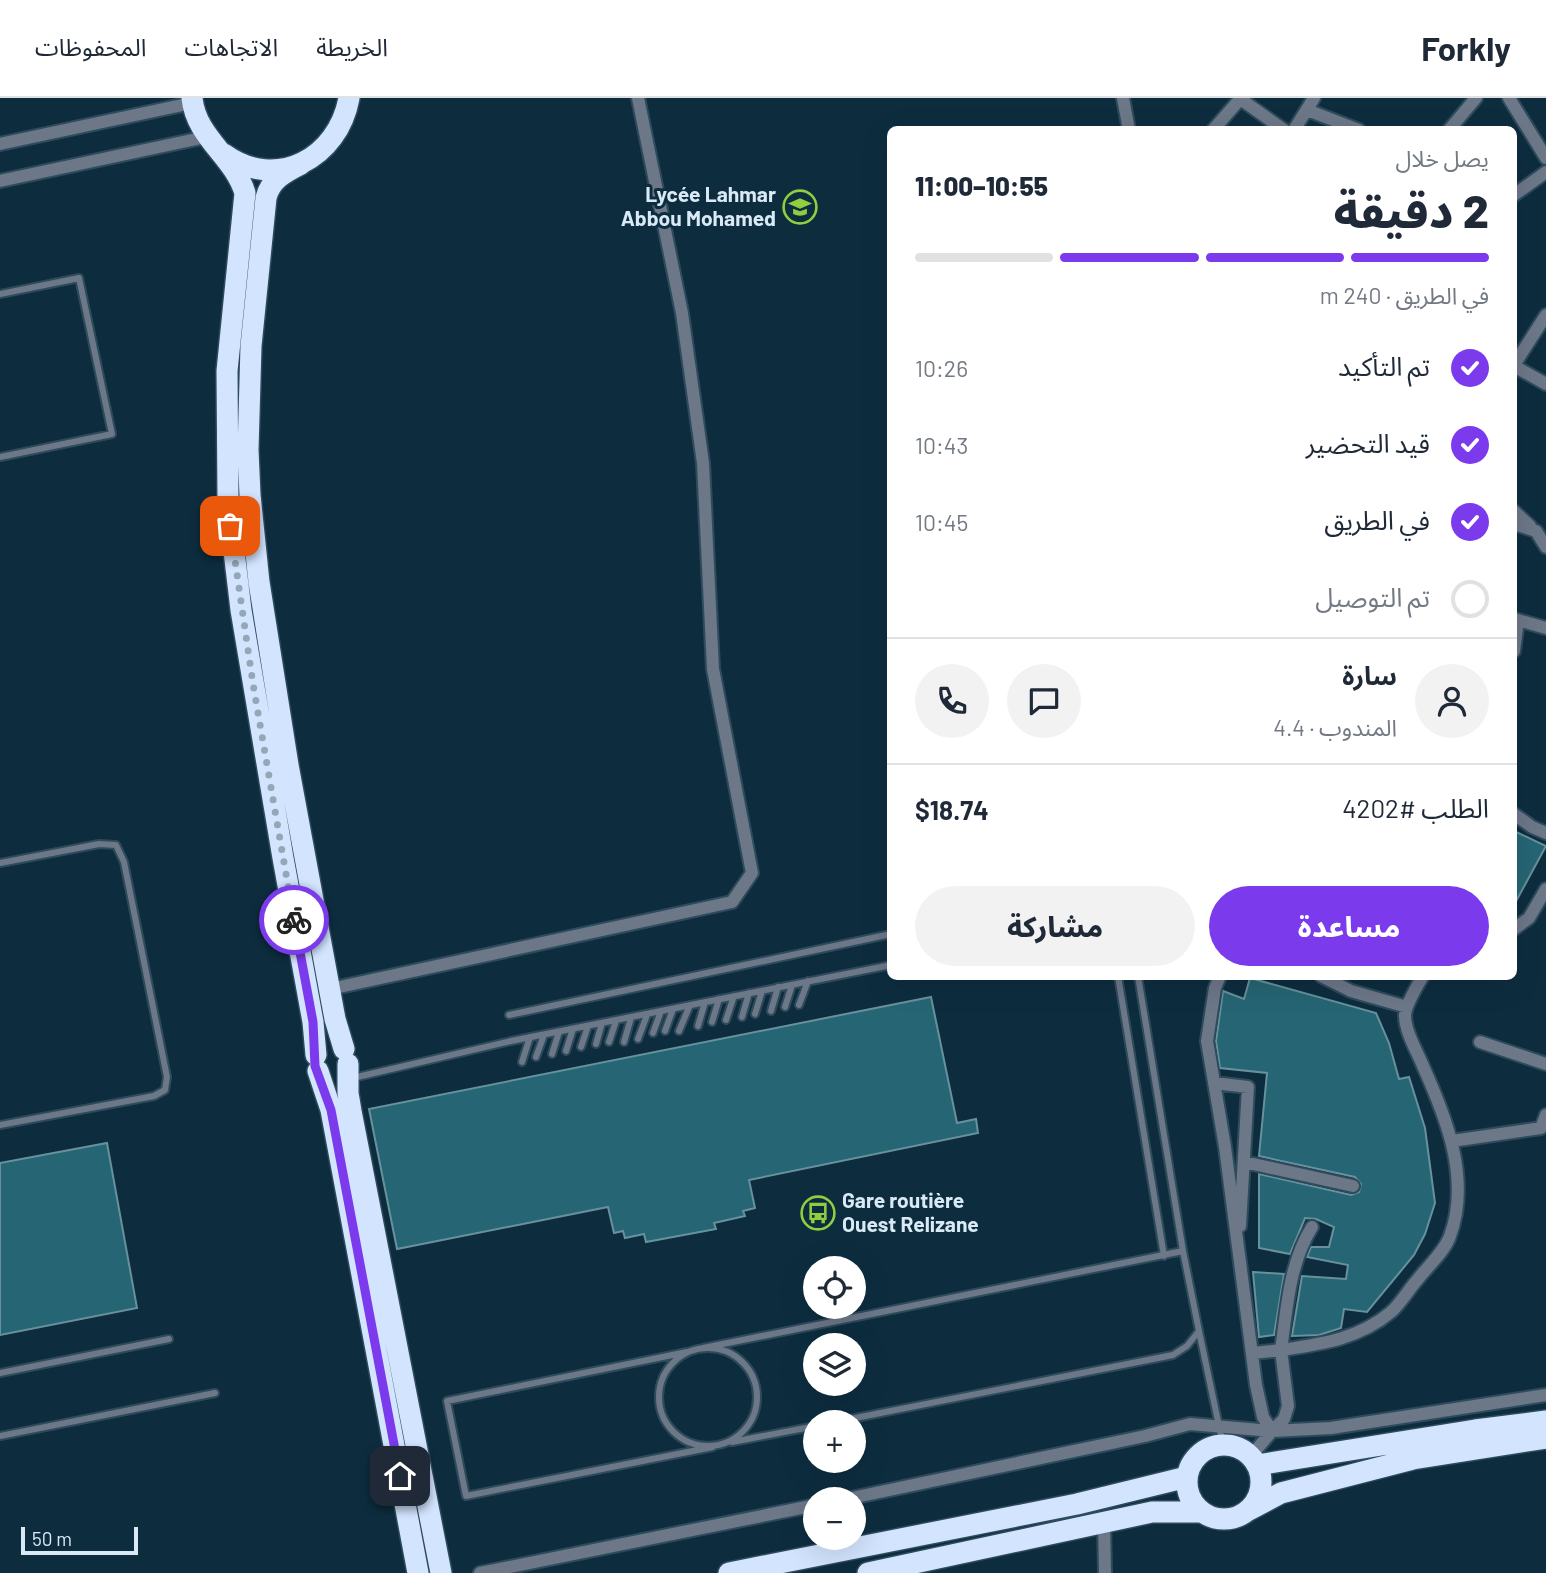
<!DOCTYPE html>
<html lang="ar">
<head>
<meta charset="utf-8">
<style>
	body { margin:0; font-family:Barlow,"Noto Sans Arabic",sans-serif; background:#f2f2f3; color:#1f2937; direction:rtl; height:100vh; display:flex; flex-direction:column; font-size:26px; white-space:nowrap }
	* { box-sizing:border-box; margin:0 }
	p { font-size:23px; color:#747a83 }
	.icon { flex:none; width:38px; height:38px; fill:none; stroke:currentColor; stroke-width:2; stroke-linecap:round; stroke-linejoin:round }
	.map { position:relative; flex:1; overflow:hidden; direction:ltr }
	.panel { position:absolute; left:887px; top:28px; width:630px; height:854px; display:flex; flex-direction:column; background:#fff; border-radius:10px; box-shadow:0 7px 28px #0002; direction:rtl }
	.panel>* { flex:none }
	.controls { position:absolute; left:803px; top:1158px; display:grid; gap:14px }
	.controls a { display:grid; place-items:center; width:63px; height:63px; border-radius:50%; background:#fff; box-shadow:0 7px 28px #0002; font-size:35px }
	.scale { position:absolute; left:21px; bottom:18px; width:117px; box-sizing:border-box; padding-left:7px; border:4px solid #d9eaf6; border-top:0; font-size:19px; line-height:24px; white-space:nowrap; color:#d9eaf6; -webkit-text-stroke:5px #0d2d3f; paint-order:stroke }
	.pin { position:absolute; display:grid; place-items:center; width:60px; height:60px; color:#fff; margin:-30px; border-radius:14px; box-shadow:0 4px 10px #0006 }
	.courier { position:absolute; display:grid; place-items:center; width:70px; height:70px; margin:-35px; border:5px solid #7c3aed; border-radius:50%; background:#fff; color:#222; box-shadow:0 2px 9px #0007 }
	.summary em { font-style:normal; font-weight:800 }
	.summary div { display:flex; flex-direction:column-reverse }
	.summary { display:flex; align-items:center; justify-content:space-between; height:119px; padding:0 28px }
	h1 { font-size:46px; font-weight:800; line-height:52px }
	.bar { display:grid; grid-template-columns:repeat(4,1fr); gap:10px 7px; align-content:center; height:84px; padding:0 28px }
	.bar i { height:9px; border-radius:5px; background:#e0e1e3 }
	.bar .current { background:#7c3aed }
	.bar p { grid-column:span 4 }
	.line { display:flex; align-items:center; gap:18px; padding:0 28px; border-top:2px solid #e0e1e3 }
	.line div { flex:1 }
	.round { display:grid; place-items:center; flex:none; width:74px; height:74px; border-radius:37px; background:#f2f2f3 }
	ol { padding:0 28px; list-style:none }
	li { display:flex; align-items:center; gap:21px; height:77px }
	li p { margin-inline-start:auto }
	li .icon { padding:7px; border-radius:50%; background:#7c3aed; color:#fff; stroke-width:4 }
	li:last-child { color:#747a83 }
	li i { width:38px; height:38px; border:4px solid #e0e1e3; border-radius:50% }
	.button { display:flex; gap:14px; margin-top:auto; padding:14px 28px }
	.button a { flex:1; height:80px; border-radius:42px; background:#7c3aed; color:#fff; font-size:28px; font-weight:800; line-height:80px; text-align:center }
	.button a+a { background:#f2f2f3; color:#1f2937 }
	header { display:flex; align-items:center; gap:42px; box-sizing:border-box; height:98px; padding:0 35px; background:#fff; border-bottom:2px solid #e0e1e3 }
	header strong { font-size:33px }
	nav { display:flex; gap:38px; margin-inline-start:auto; font-size:24px }
	.map>svg:first-child { display:block }
</style>
</head>
<body>
<header>
<strong>Forkly</strong>
<nav><a>الخريطة</a><a>الاتجاهات</a><a>المحفوظات</a></nav>
</header>
<div class="map">
<svg width="1546" height="1475" viewBox="0 0 1546 1475">
	<rect width="100%" height="100%" fill="#0d2d3f"/>
	<!-- building -->
	<path fill="#266574" stroke="#67919c" stroke-width="2" d="M 1514,733 L 1546,748 L 1514,807 Z
		M 1250,880 L 1376,915 L 1389,945 L 1399,981 L 1409,979 L 1425,1030 L 1435,1105 L 1425,1136 L 1414,1157 L 1367,1214 L 1344,1211 L 1341,1230 L 1319,1237 L 1292,1238 L 1302,1178 L 1346,1181 L 1348,1167 L 1307,1159 L 1311,1149 L 1329,1149 L 1334,1129 L 1316,1121 L 1305,1120 L 1290,1156 L 1259,1150 L 1259,1076 L 1351,1097 L 1359,1094 L 1361,1086 L 1355,1079 L 1259,1058 L 1267,975 L 1220,970 L 1216,943 L 1223,893 L 1244,901 Z
		M 931,899 L 957,1025 L 976,1021 L 978,1035 L 749,1082 L 755,1110 L 743,1113 L 745,1118 L 714,1125 L 716,1131 L 646,1144 L 644,1136 L 625,1140 L 623,1133 L 614,1135 L 608,1109 L 397,1151 L 369,1011 Z
		M 107,1045 L 137,1210 L 0,1237 L 0,1065 Z
		M 1253,1174 L 1284,1176 L 1274,1237 L 1259,1239 Z"/>
	<g fill="none" stroke-linecap="round" stroke-linejoin="round">
		<defs>
			<path id="lane" d="M 0,196 L 79,180 L 112,336 L 0,359
				M 0,765 L 99,746 L 116,747 L 124,764 L 167,979 L 165,992 L 154,998 L 0,1027
				M 1118,878 L 1164,1158
				M 799,907 L 808,883
				M 785,909 L 792,887
				M 771,913 L 778,889
				M 755,916 L 762,893
				M 509,917 L 891,836
				M 742,919 L 749,895
				M 726,922 L 734,898
				M 712,924 L 719,901
				M 698,928 L 705,904
				M 665,933 L 673,911
				M 679,933 L 690,907
				M 653,935 L 661,913
				M 638,941 L 647,917
				M 609,944 L 616,923
				M 624,944 L 631,920
				M 596,946 L 602,925
				M 581,949 L 588,928
				M 566,953 L 573,931
				M 552,956 L 559,934
				M 536,959 L 544,937
				M 522,964 L 530,939
				M 353,980 L 511,943 L 891,867
				M 1199,1233 L 1223,1347
				M659 1299a49 49 0 1 1 98 0a49 49 0 1 1-98 0Z
				M 703,1250 L 1183,1153
				M 687,1254 L 447,1303 L 466,1398 L 713,1349
				M 0,1275 L 169,1241
				M 830,1325 L 1173,1257 L 1187,1248 L 1199,1233 L 1183,1153 L 1138,878
				M 0,1338 L 215,1295
				M 732,1344 L 816,1328"/>
			<path id="street" d="M 1123,0 L 1129,32
				M 1239,0 L 1284,32
				M 1509,0 L 1546,60
				M 1307,12 L 1359,32
				M 1213,32 L 1241,0
				M 1294,32 L 1314,0
				M 1449,32 L 1476,0
				M 0,46 L 192,5
				M 0,83 L 206,39
				M 1514,97 L 1546,74
				M 1514,267 L 1546,217
				M 1514,268 L 1546,286
				M 1514,413 L 1530,428
				M 1514,426 L 1536,433 L 1546,449
				M 1514,521 L 1546,530
				M 1514,553 L 1518,523
				M 1514,716 L 1532,729 L 1546,735
				M 1514,831 L 1529,820 L 1546,791
				M 1220,878 L 1215,890 L 1207,943 L 1225,1049 L 1256,1287 L 1263,1319 L 1272,1333 L 1251,1358
				M 1321,878 L 1351,893 L 1407,909
				M 1423,878 C 1417,888 1406,906 1405,917 C 1405,934 1417,953 1423,968 C 1446,1019 1471,1081 1450,1138 C 1445,1153 1428,1168 1418,1181 C 1409,1191 1401,1205 1391,1214 C 1359,1241 1321,1246 1281,1252 L 1288,1308 L 1284,1321 L 1272,1333 L 1331,1330 L 1546,1297
				M 330,891 L 732,804 L 752,775 L 713,571 L 703,365 L 682,215 L 638,0
				M 1480,944 L 1546,966
				M 1214,985 L 1248,989 L 1240,1128
				M 1452,1043 L 1541,1030 L 1546,1017
				M 1244,1064 L 1353,1088
				M 1253,1255 L 1281,1252 C 1287,1210 1289,1166 1312,1129
				M 842,1402 L 1145,1338 L 1190,1326 L 1272,1333
				M 1104,1424 L 1105,1475
				M 480,1475 L 816,1407"/>
			<path id="highway" d="M 192,0 C 196,40 234,58 245,95 L 227,273 L 228,403 L 241,512 L 283,760 L 313,924 L 316,957
				M 224,56 C 277,94 338,60 349,0
				M 301,66 C 285,74 270,82 266,100 L 251,248 L 248,352 L 250,397 L 259,484 L 288,667 L 335,921 L 344,951
				M 348,966 L 348,995 L 351,1013 L 441,1475
				M 318,973 L 331,1012 L 418,1475
				M1187 1384a37 37 0 1 1 74 0a37 37 0 1 1-74 0Z
				M 1257,1367 L 1475,1332 L 1546,1323
				M 1249,1412 L 1281,1395 L 1413,1361 L 1546,1340
				M 729,1475 L 1077,1406 L 1187,1379
				M 868,1475 L 1152,1414 L 1202,1414"/>
		</defs>
		<!-- lane casing -->
		<use href="#lane" stroke="#2e4b5c" stroke-width="10"/>
		<!-- street casing -->
		<use href="#street" stroke="#2e4b5c" stroke-width="16"/>
		<!-- highway casing -->
		<use href="#highway" stroke="#2e4b5c" stroke-width="24"/>
		<!-- lane -->
		<use href="#lane" stroke="#6c7788" stroke-width="6"/>
		<!-- street -->
		<use href="#street" stroke="#6c7788" stroke-width="12"/>
		<!-- highway -->
		<use href="#highway" stroke="#d2e4fe" stroke-width="21"/>
	</g>
	<g fill="none" stroke-linecap="round" stroke-linejoin="round">
		<!-- done -->
		<path stroke="#92a8b6" stroke-width="7" stroke-dasharray="0 12.6" d="M 230,428 L 253,586 L 294,822"/>
		<!-- route -->
		<path stroke="#7c3aed" stroke-width="9" d="M 294,822 L 313,924 L 315,968 L 331,1012 L 400,1378"/>
	</g>
	<!-- icons -->
	<defs>
		<symbol id="school-ring" viewBox="-11 -11 22 22"><circle r="9.5" fill="#0d2d3f" stroke="#90cd41" stroke-width="1.5"/><path d="M0-5L7-2L0 1L-7-2ZM-4 1L0 2.5L4 1V4Q0 6-4 4Z" fill="#90cd41"/></symbol>
		<symbol id="bus-ring" viewBox="-11 -11 22 22"><circle r="9.5" fill="#0d2d3f" stroke="#90cd41" stroke-width="1.5"/><path d="M-5-6H5V4H4V6H2V4H-2V6H-4V4H-5ZM-3.5-4V0h7V-4ZM-3.5 1.2v1.5H-2V1.2ZM2 1.2v1.5H3.5V1.2Z" fill="#90cd41"/></symbol>
	</defs>
	<g fill-rule="evenodd">
		<use href="#school-ring" x="781" y="90" width="38" height="38"/>
		<use href="#bus-ring" x="799" y="1096" width="38" height="38"/>
	</g>
	<g text-anchor="middle" stroke-width="6" stroke-linejoin="round" paint-order="stroke">
		<!-- poi labels -->
		<g font-size="21" font-weight="bold" fill="#d9eaf6" stroke="#0d2d3f" text-anchor="end">
			<text x="776" y="104">Lycée Lahmar<tspan x="776" dy="24">Abbou Mohamed</tspan></text>
			<text x="842" y="1110" text-anchor="start">Gare routière<tspan x="842" dy="24">Ouest Relizane</tspan></text>
		</g>
	</g>
</svg>
<div class="controls">
<a><svg class="icon" aria-label="locate" viewBox="0 0 24 24"><circle cx="12" cy="12" r="6"/><path d="M12 2v4M12 18v4M2 12h4M18 12h4"/></svg></a>
<a><svg class="icon" aria-label="layers" viewBox="0 0 24 24"><path d="M12 4l9 5-9 5-9-5zM3 14l9 5 9-5"/></svg></a>
<a>+</a>
<a>−</a>
</div>
<div class="scale">50 m</div>
<div class="pin" style="left:230px;top:428px;background:#ea580c"><svg class="icon" aria-label="bag" viewBox="0 0 24 24"><path d="M5 8h14l-1 12H6zM9 8a3 3 0 0 1 6 0"/></svg></div>
<div class="pin" style="left:400px;top:1378px;background:#1f2937"><svg class="icon" aria-label="home" viewBox="0 0 24 24"><path d="M3 11l9-7 9 7M6 9v11h12V9"/></svg></div>
<div class="courier" style="left:294px;top:822px"><svg class="icon" aria-label="bike" viewBox="0 0 24 24"><circle cx="6" cy="16" r="4"/><circle cx="18" cy="16" r="4"/><path d="M6 16l4-8h5l3 8M10 8l3 8H6M13 5h3"/></svg></div>
<section class="panel">
<div class="summary"><div><h1>2 دقيقة</h1><p>يصل خلال</p></div><em>10:55–11:00</em></div>
<div class="bar"><i class="current"></i><i class="current"></i><i class="current"></i><i></i><p>في الطريق · 240 m</p></div>
<ol>
<li><svg class="icon" aria-label="check" viewBox="0 0 24 24"><path d="M5 12l5 5 9-10"/></svg>تم التأكيد<p>10:26</p></li>
<li><svg class="icon" aria-label="check" viewBox="0 0 24 24"><path d="M5 12l5 5 9-10"/></svg>قيد التحضير<p>10:43</p></li>
<li><svg class="icon" aria-label="check" viewBox="0 0 24 24"><path d="M5 12l5 5 9-10"/></svg>في الطريق<p>10:45</p></li>
<li><i></i>تم التوصيل</li>
</ol>
<div class="line" style="height:126px"><a class="round"><svg class="icon" aria-label="person" viewBox="0 0 24 24"><circle cx="12" cy="8" r="4"/><path d="M4 21q1-7 8-7t8 7"/></svg></a><div><b>سارة</b><p>المندوب · 4.4</p></div><a class="round"><svg class="icon" aria-label="chat" viewBox="0 0 24 24"><path d="M4 5h16v11H9l-5 4z"/></svg></a><a class="round"><svg class="icon" aria-label="phone" viewBox="0 0 24 24"><path d="M5 4h4l2 5-3 2q2 4 5 5l2-3 5 2v4C11 20 4 13 5 4z"/></svg></a></div>
<div class="line" style="height:91px"><div>الطلب #4202</div><b>$18.74</b></div>
<div class="button"><a>مساعدة</a><a>مشاركة</a></div>
</section>
</div>
</body>
</html>
